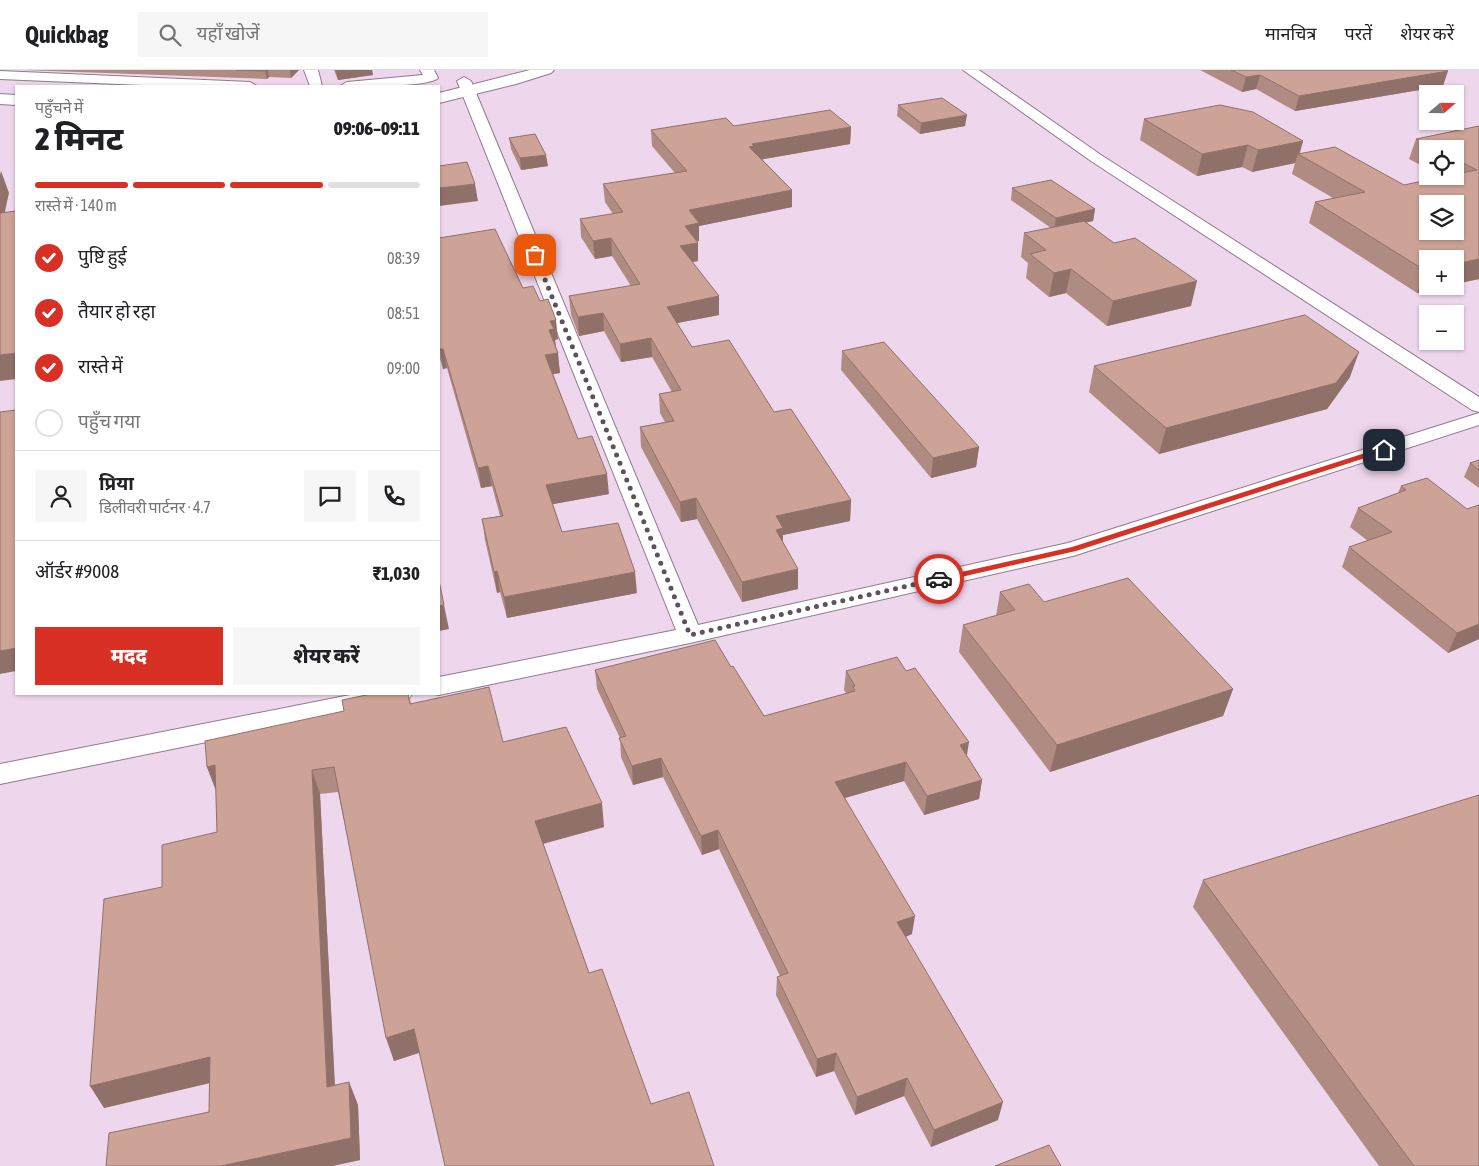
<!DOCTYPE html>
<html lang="hi">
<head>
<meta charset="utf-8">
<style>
	body { margin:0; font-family:"Asap Condensed","Noto Sans Devanagari",sans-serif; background:#f6f6f6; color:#202124; height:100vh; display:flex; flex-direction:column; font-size:19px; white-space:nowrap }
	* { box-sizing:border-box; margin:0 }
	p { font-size:16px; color:#757577 }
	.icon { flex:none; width:28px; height:28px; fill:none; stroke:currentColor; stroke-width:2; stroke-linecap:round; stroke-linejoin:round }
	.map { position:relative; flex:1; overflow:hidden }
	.sheet { position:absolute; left:15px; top:15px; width:425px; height:610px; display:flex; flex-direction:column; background:#fff; border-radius:0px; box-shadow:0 1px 4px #0004 }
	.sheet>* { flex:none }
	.needle { width:32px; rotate:70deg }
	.buttons { position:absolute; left:1419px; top:15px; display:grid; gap:10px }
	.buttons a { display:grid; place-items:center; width:45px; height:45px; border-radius:0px; background:#fff; box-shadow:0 1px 4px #0004; font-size:25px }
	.pin { position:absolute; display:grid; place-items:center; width:42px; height:42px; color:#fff; margin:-21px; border-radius:10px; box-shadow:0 2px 8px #0006 }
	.courier { position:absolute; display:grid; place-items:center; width:50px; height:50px; margin:-25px; border:4px solid #d93025; border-radius:50%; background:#fff; color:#222; box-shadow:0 1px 6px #0007 }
	.head em { font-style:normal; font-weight:800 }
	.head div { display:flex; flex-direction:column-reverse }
	.head { display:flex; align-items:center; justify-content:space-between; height:85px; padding:0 20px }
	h1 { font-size:32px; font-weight:800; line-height:38px }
	.bar { display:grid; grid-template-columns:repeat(4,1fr); gap:8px 5px; align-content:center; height:60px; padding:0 20px }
	.bar i { height:6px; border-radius:4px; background:#e0e0e0 }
	.bar .active { background:#d93025 }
	.bar p { grid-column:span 4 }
	.line { display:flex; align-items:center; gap:12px; padding:0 20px; border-top:1px solid #e0e0e0 }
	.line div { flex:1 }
	.round { display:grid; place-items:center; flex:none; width:52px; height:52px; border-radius:0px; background:#f6f6f6 }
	ol { padding:0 20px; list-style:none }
	li { display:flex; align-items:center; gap:15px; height:55px }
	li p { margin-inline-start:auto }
	li .icon { padding:5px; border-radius:50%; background:#d93025; color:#fff; stroke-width:4 }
	li:last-child { color:#757577 }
	li i { width:28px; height:28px; border:2px solid #e0e0e0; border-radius:50% }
	.button { display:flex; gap:10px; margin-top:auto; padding:10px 20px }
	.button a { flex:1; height:58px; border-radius:0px; background:#d93025; color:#fff; font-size:20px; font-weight:800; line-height:58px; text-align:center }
	.button a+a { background:#f6f6f6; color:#202124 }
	header { display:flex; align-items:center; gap:30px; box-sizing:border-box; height:70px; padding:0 25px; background:#fff; border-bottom:1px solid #e0e0e0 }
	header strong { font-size:24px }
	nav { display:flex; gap:28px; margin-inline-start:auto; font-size:18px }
	.search { width:350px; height:45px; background:#f6f6f6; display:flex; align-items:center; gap:12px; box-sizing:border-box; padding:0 18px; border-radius:0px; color:#757577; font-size:19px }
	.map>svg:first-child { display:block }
</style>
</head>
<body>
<header>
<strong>Quickbag</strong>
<div class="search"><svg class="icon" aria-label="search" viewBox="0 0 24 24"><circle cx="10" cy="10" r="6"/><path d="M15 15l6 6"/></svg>यहाँ खोजें</div>
<nav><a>मानचित्र</a><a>परतें</a><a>शेयर करें</a></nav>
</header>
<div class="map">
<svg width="1479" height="1096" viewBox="0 0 1479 1096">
	<rect width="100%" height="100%" fill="#eed6ec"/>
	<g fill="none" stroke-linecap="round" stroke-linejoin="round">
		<defs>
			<path id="street" d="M 304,0 L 318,0 L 322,16 L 310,16 Z
				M 420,0 L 434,0 L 438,8 C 430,17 355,17 340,16 L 347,12 L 423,5 Z
				M 963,0 L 979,0 L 1101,85 L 1479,327 L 1479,342 L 1472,340 L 1091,91 Z
				M 0,1 L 250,12 L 257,16 L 165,16 L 0,9 Z
				M 464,7 L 471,11 L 698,555 L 1068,473 L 1479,343 L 1479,355 L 1073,486 L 690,573 L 439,625 L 435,624 L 439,624 L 439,607 L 676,560 L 457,11 Z
				M 355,624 L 412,624 L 408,630 L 399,633 L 0,714 L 0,694 Z"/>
			<path id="secondary" d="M 530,0 L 554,0 L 551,3 L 516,14 L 439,33 L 439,23 Z
				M 0,24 L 16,25 L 16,35 L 0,34 Z"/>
		</defs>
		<!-- street casing -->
		<use href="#street" stroke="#8f7a8e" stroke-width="2"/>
		<!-- secondary casing -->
		<use href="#secondary" stroke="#8f7a8e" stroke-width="2"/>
		<!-- street -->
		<use href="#street" fill="#fff" fill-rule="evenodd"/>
		<!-- secondary -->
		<use href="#secondary" fill="#fff" fill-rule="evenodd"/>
	</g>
	<!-- wall -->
	<path fill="#b08b82" d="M 23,0 L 299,0 L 291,8 L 269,7 L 267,9 Z
		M 334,0 L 372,0 L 373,5 L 338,10 Z
		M 1200,0 L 1446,0 L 1443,16 L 1295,41 L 1256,19 L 1242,22 Z
		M 898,35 L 965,56 L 920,64 L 897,46 Z
		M 1144,49 L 1303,71 L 1300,83 L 1404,115 L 1442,107 L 1441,106 L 1455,106 L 1455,79 L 1428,79 L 1428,99 L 1409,89 L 1416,69 L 1479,56 L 1479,209 L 1455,214 L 1455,189 L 1428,216 L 1446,216 L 1417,223 L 1309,153 L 1315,132 L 1333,128 L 1292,104 L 1295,93 L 1252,102 L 1242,97 L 1197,106 L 1140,70 Z
		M 734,56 L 851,57 L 850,74 L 762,89 L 792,120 L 792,137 L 699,156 L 699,171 L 697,171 L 698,173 L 698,191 L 692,192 L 719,245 L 677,253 L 692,277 L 774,342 L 851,430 L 850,451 L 783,465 L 783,472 L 798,519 L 742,532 L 697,449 L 681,452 L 641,377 L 640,357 L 665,352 L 660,343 L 659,324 L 672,322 L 652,287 L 621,292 L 604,261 L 579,266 L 571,245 L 569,226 L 631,216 L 612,186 L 595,189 L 581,167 L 580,149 L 613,144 L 605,132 L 603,114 L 675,103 L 652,76 L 651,60 Z
		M 509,68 L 548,96 L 521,100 L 511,79 Z
		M 1012,118 L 1095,139 L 1093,151 L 1086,152 L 1191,236 L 1107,256 L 1066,223 L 1049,227 L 1026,208 L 1028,193 L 1021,187 L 1024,163 L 1051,158 L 1011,130 Z
		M 439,168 L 523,218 L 558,269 L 555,270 L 560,303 L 553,304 L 578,369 L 609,424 L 553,434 L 562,462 L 637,523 L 507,548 L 500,522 L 497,523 L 485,470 L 482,449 L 500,446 L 492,416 L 481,418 L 447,298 L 443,299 L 439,286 Z
		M 842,281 L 979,377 L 976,397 L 931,408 L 841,300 Z
		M 1094,296 L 1350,307 L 1327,339 L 1159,384 L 1089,322 Z
		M 1479,390 L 1479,418 L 1464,407 L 1470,393 Z
		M 1401,416 L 1467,439 L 1479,435 L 1479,569 L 1448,583 L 1342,497 L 1349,477 L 1368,471 L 1350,457 L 1358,438 L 1398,423 Z
		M 1000,522 L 1233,619 L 1223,646 L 1050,702 L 959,582 L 963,555 L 996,546 Z
		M 731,597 L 764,646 L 847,624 L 844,620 L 846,601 L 906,601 L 967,686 L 982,710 L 979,729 L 924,745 L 904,711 L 845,728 L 912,864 L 906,867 L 998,1050 L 931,1077 L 904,1026 L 855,1045 L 834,1001 L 816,1007 L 776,925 L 777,907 L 780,906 L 719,779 L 702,785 L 663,707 L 633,715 L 621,687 L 620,668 L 597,619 L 595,600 Z
		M 408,624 L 411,633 L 503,672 L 604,757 L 543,774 L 589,903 L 651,1034 L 714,1096 L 419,983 L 394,991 L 338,722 L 320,724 L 335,1015 L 349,1012 L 358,1035 L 360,1090 L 332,1096 L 106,1096 L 209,1042 L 210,1013 L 104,1038 L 162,817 L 217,762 L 216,720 L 207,697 L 344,641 Z
		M 1203,810 L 1479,1096 L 1379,1096 L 1193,837 Z"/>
	<!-- shaded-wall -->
	<path fill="#90716a" d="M 266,0 L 268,0 L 269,7 L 267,9 L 265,1 Z
		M 290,0 L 299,0 L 291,8 Z
		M 348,0 L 372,0 L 373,5 L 338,10 L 336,1 Z
		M 1448,1 L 1443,16 L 1295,41 L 1299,26 Z
		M 1260,5 L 1256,19 L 1242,22 L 1246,7 Z
		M 967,45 L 965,56 L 920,64 L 921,53 Z
		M 851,57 L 850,74 L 754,91 L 749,77 L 752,74 Z
		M 1303,71 L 1299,84 L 1298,84 L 1295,93 L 1252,102 L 1258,80 Z
		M 1248,75 L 1242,97 L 1197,106 L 1202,84 Z
		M 546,85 L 548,96 L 521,100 L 520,88 Z
		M 1,101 L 9,123 L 0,164 L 0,105 Z
		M 475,114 L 478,131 L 439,136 L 439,118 Z
		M 792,120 L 792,137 L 699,156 L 699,171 L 686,173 L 685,156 L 689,140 Z
		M 1095,139 L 1093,151 L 1054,160 L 1056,148 Z
		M 611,168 L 612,186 L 595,189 L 593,171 Z
		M 698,173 L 698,191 L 681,194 L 680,176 Z
		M 1479,189 L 1479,209 L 1455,214 L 1455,194 Z
		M 1071,199 L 1066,223 L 1049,227 L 1054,203 Z
		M 1428,200 L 1428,216 L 1446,216 L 1417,223 L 1426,201 Z
		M 1197,211 L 1191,236 L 1107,256 L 1113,231 Z
		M 719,226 L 719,245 L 667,255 L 667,237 Z
		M 603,243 L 604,261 L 579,266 L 578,247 Z
		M 556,250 L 558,269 L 555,270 L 556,279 L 549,260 L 550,251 Z
		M 651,268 L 652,287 L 621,292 L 620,274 Z
		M 440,279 L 443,279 L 447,298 L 443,299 Z
		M 1359,282 L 1350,307 L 1327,339 L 1159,384 L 1166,358 Z
		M 16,283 L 16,309 L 0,311 L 0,285 Z
		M 558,283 L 560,303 L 548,305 L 545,285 Z
		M 979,377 L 976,397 L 931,408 L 933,388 Z
		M 488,396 L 492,416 L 481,418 L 478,398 Z
		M 607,404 L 609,424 L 548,435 L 546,415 Z
		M 696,428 L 697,449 L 681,452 L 680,432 Z
		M 851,430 L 850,451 L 783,465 L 783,479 L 776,480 L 776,446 Z
		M 798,499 L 798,519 L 742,532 L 742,512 Z
		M 497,501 L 500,522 L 497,523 L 494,502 Z
		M 635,502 L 637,523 L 507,548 L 504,527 Z
		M 444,535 L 449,559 L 439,561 L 439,536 Z
		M 1479,554 L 1479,569 L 1448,583 L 1457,563 Z
		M 16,578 L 16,601 L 0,604 L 0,581 Z
		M 1233,619 L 1223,646 L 1050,702 L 1057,675 Z
		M 969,672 L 966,691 L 960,675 Z
		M 661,688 L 663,707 L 633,715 L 632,696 Z
		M 906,692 L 904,711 L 834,731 L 835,712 Z
		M 215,695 L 216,721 L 207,697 Z
		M 312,700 L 320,724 L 336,1040 L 327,1017 Z
		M 982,710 L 979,729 L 924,745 L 927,726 Z
		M 602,733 L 604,757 L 538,775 L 535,751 Z
		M 718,760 L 719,779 L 702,785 L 701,766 Z
		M 915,846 L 912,864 L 895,870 L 897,852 Z
		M 414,959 L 421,982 L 394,991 L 386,968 Z
		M 836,983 L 834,1001 L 816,1007 L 817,989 Z
		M 210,987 L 222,1010 L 104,1038 L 90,1016 Z
		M 907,1008 L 904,1026 L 855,1045 L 857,1027 Z
		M 349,1012 L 358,1035 L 360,1090 L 332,1096 L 221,1096 Z
		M 1003,1032 L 998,1050 L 931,1077 L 934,1060 Z"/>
	<!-- building -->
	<path fill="#cda297" stroke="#90716a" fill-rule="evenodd" d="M 236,0 L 266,0 L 265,1 Z
		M 336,0 L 349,0 L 336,1 Z
		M 1231,0 L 1446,0 L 1448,1 L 1299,26 L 1260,5 L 1246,7 Z
		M 942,28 L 967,45 L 921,53 L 898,35 Z
		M 1220,35 L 1253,42 L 1303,71 L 1258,80 L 1248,75 L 1202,84 L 1144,49 Z
		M 830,40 L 851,57 L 752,74 L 754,76 L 749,77 L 792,120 L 689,140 L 699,153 L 685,156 L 698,173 L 680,176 L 719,226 L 667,237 L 692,277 L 729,270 L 774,342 L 791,339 L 851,430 L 776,446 L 783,458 L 776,460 L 798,499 L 742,512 L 696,428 L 680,432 L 640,357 L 674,351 L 659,324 L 681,320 L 651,268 L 620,274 L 603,243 L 578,247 L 569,226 L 640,214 L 611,168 L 593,171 L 580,149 L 623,142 L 603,114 L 687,101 L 651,60 L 726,48 L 734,56 Z
		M 1479,56 L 1479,189 L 1455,194 L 1455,189 L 1428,189 L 1428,200 L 1426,201 L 1315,132 L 1365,122 L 1298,84 L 1335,77 L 1404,115 L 1446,106 L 1455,106 L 1455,104 L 1477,100 L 1455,89 L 1455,79 L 1435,79 L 1416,69 ZM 1428,134 L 1455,134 L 1455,161 L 1428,161 Z
		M 535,64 L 546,85 L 520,88 L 509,68 Z
		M 467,92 L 475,114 L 439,118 L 439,96 Z
		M 1051,110 L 1095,139 L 1056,148 L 1012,118 Z
		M 16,141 L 16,283 L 0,285 L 0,143 Z
		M 1084,151 L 1114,173 L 1135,168 L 1197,211 L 1113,231 L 1071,199 L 1054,203 L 1030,184 L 1046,180 L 1024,163 Z
		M 495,159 L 523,218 L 533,216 L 540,231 L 548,229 L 556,250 L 550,251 L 554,259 L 549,260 L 558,283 L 545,285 L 578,369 L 592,366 L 607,404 L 546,415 L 562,462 L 618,453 L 635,502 L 504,527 L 497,501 L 494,502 L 482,449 L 503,446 L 488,396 L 478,398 L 443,279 L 440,279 L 439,276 L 439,168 Z
		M 1305,245 L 1359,282 L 1336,313 L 1166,358 L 1094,296 Z
		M 884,272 L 979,377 L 933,388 L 842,281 Z
		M 16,340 L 16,578 L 0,581 L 0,342 Z
		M 1479,390 L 1479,400 L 1470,393 Z
		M 1427,408 L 1467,439 L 1479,435 L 1479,554 L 1457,563 L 1349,477 L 1392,462 L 1358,438 L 1406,420 L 1401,416 Z
		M 1128,508 L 1233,619 L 1057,675 L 963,555 L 1015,540 L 1000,522 L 1029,514 L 1044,532 Z
		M 439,511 L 444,535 L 439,536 Z
		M 715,570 L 731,597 L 733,596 L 764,646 L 855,621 L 853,617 L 855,616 L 846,601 L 897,587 L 906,601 L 915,598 L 969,672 L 960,675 L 982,710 L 927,726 L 906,692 L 835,712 L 915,846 L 897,852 L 1003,1032 L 934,1060 L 907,1008 L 857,1027 L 836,983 L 817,989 L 777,907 L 788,903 L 718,760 L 701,766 L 661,688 L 632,696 L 619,668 L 626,666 L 595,600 Z
		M 489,617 L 503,672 L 566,657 L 602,733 L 535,751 L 589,903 L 602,899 L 651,1034 L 689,1022 L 714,1096 L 445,1096 L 414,959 L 386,968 L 334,697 L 312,700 L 327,1017 L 349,1012 L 351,1068 L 221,1096 L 106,1096 L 109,1063 L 209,1042 L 210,987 L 90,1016 L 104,829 L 162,817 L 162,775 L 217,762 L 215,695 L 207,697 L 205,671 L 344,641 L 342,630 L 371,624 L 408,624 L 410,634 Z
		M 1479,725 L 1479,1096 L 1414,1096 L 1203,810 Z
		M 1049,1075 L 1061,1096 L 995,1096 Z"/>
	<!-- route -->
	<path fill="#d93025" d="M 1384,377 L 1388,380 L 1387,381 L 1076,481 L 939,512 L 935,509 L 939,507 L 1072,477 Z"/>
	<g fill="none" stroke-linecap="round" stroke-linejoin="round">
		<!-- done -->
		<path stroke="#5e515d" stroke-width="5" stroke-dasharray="0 9" d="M 535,185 L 690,565 L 939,509"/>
	</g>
</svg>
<div class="buttons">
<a><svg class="needle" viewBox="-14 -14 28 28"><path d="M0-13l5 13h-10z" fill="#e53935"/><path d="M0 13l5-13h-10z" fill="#757577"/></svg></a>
<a><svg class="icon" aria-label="locate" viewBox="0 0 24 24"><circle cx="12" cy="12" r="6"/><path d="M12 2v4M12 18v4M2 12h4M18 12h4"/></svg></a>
<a><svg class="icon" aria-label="layers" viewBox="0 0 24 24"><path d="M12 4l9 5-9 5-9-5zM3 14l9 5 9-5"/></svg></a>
<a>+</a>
<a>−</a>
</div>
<div class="pin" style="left:535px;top:185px;background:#ea580c"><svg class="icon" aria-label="bag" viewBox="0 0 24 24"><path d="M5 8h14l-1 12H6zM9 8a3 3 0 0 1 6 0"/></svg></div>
<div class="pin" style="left:1384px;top:380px;background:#1f2937"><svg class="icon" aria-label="home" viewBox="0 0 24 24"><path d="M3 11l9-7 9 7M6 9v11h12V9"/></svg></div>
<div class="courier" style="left:939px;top:509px"><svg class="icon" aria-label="car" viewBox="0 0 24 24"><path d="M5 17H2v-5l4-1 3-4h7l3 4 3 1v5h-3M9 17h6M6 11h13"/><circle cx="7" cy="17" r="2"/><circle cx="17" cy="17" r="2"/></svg></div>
<section class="sheet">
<div class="head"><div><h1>2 मिनट</h1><p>पहुँचने में</p></div><em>09:06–09:11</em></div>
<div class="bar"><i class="active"></i><i class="active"></i><i class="active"></i><i></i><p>रास्ते में · 140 m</p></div>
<ol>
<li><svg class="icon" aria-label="check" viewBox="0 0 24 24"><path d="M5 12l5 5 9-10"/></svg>पुष्टि हुई<p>08:39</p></li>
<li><svg class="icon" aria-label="check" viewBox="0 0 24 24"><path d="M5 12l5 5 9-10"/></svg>तैयार हो रहा<p>08:51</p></li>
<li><svg class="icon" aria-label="check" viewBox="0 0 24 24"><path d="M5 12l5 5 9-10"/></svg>रास्ते में<p>09:00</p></li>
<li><i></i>पहुँच गया</li>
</ol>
<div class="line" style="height:90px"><a class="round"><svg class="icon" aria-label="person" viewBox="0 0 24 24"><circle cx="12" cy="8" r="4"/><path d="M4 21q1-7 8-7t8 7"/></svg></a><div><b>प्रिया</b><p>डिलीवरी पार्टनर · 4.7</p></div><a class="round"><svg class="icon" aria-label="chat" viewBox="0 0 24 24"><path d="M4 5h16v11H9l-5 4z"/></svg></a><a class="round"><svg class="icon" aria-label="phone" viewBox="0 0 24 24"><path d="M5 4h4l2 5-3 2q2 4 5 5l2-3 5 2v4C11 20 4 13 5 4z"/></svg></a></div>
<div class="line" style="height:65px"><div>ऑर्डर #9008</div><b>₹1,030</b></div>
<div class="button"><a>मदद</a><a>शेयर करें</a></div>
</section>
</div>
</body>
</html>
